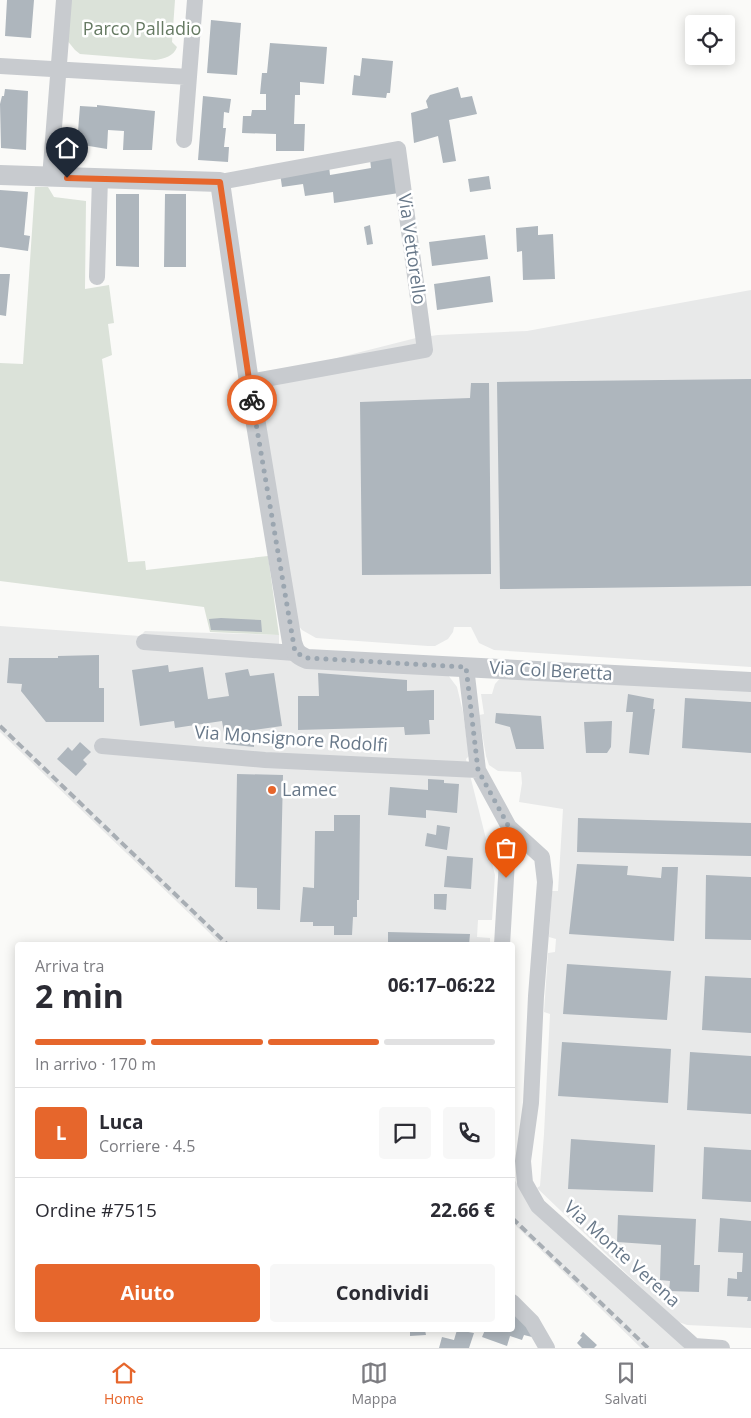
<!DOCTYPE html>
<html lang="it">
<head>
<meta charset="utf-8">
<style>
	body { margin:0; font-family:"Open Sans",sans-serif; background:#f7f7f7; color:#2b2b33; height:100vh; display:flex; flex-direction:column; font-size:19px; white-space:nowrap }
	* { box-sizing:border-box; margin:0 }
	p { font-size:16px; color:#7c7c81 }
	.icon { flex:none; width:28px; height:28px; fill:none; stroke:currentColor; stroke-width:2; stroke-linecap:round; stroke-linejoin:round }
	.map { position:relative; flex:1; overflow:hidden }
	.panel { position:absolute; left:15px; top:942px; width:500px; height:390px; display:flex; flex-direction:column; background:#fff; border-radius:5px; box-shadow:0 2px 12px #0003 }
	.panel>* { flex:none }
	.tools { position:absolute; left:685px; top:15px; display:grid; gap:10px }
	.tools a { display:grid; place-items:center; width:50px; height:50px; border-radius:5px; background:#fff; box-shadow:0 2px 12px #0003; font-size:25px }
	.pin { position:absolute; display:grid; place-items:center; width:42px; height:42px; color:#fff; margin:-51px -21px; border-radius:50% 50% 50% 0; rotate:-45deg; box-shadow:0 0 5px #0007 }
	.pin .icon { rotate:45deg }
	.courier { position:absolute; display:grid; place-items:center; width:50px; height:50px; margin:-25px; border:4px solid #e6662c; border-radius:50%; background:#fff; color:#222; box-shadow:0 1px 6px #0007 }
	.summary em { font-style:normal; font-weight:700 }
	.summary div { display:flex; flex-direction:column-reverse }
	.summary { display:flex; align-items:center; justify-content:space-between; height:85px; padding:0 20px }
	h1 { font-size:32px; font-weight:700; line-height:38px }
	.bar { display:grid; grid-template-columns:repeat(4,1fr); gap:8px 5px; align-content:center; height:60px; padding:0 20px }
	.bar i { height:6px; border-radius:4px; background:#e1e1e2 }
	.bar .selected { background:#e6662c }
	.bar p { grid-column:span 4 }
	.line { display:flex; align-items:center; gap:12px; padding:0 20px; border-top:1px solid #e1e1e2 }
	.line div { flex:1 }
	.round { display:grid; place-items:center; flex:none; width:52px; height:52px; border-radius:5px; background:#f7f7f7 }
	.primary-button { display:flex; gap:10px; margin-top:auto; padding:10px 20px }
	.primary-button a { flex:1; height:58px; border-radius:5px; background:#e6662c; color:#fff; font-size:20px; font-weight:700; line-height:58px; text-align:center }
	.primary-button a+a { background:#f7f7f7; color:#2b2b33 }
	.menu { display:flex; justify-content:space-around; align-items:center; height:70px; border-top:1px solid #e1e1e2; background:#fff; font-size:14px; color:#7c7c81 }
	.menu a { display:grid; justify-items:center; gap:2px }
	.menu .selected { color:#e6662c }
	.map>svg:first-child { display:block }
</style>
</head>
<body>
<div class="map">
<svg width="751" height="1348" viewBox="0 0 751 1348">
	<rect width="100%" height="100%" fill="#fafaf8"/>
	<!-- built -->
	<path fill="#e8e9e9" d="M 751,290 L 751,667 L 494,650 L 479,643 L 471,627 L 454,627 L 453,632 L 448,639 L 435,646 L 428,646 L 316,638 L 302,630 L 297,624 L 254,379 L 416,338 L 438,335 L 527,331 Z
		M 0,626 L 140,636 L 145,631 L 279,635 L 279,659 L 445,671 L 457,687 L 463,712 L 469,756 L 466,759 L 495,875 L 492,920 L 478,920 L 477,937 L 490,938 L 490,945 L 222,945 L 0,732 Z
		M 503,675 L 751,686 L 751,1328 L 687,1325 L 676,1321 L 537,1188 L 540,1186 L 544,1134 L 550,1014 L 544,1012 L 548,953 L 555,952 L 556,939 L 549,937 L 552,891 L 558,891 L 563,809 L 519,802 L 522,783 L 521,772 L 498,771 L 489,765 L 486,756 L 479,715 L 484,714 L 481,694 L 492,694 L 495,684 Z
		M 512,1176 L 519,1187 L 606,1276 L 686,1348 L 641,1348 L 513,1223 Z"/>
	<!-- green -->
	<path fill="#dbe2d9" d="M 69,0 L 175,0 L 172,42 L 177,47 C 174,56 164,59 155,60 L 80,54 L 75,50 L 66,39 Z
		M 35,187 L 48,187 L 54,197 L 86,201 L 85,289 L 109,285 L 114,323 L 108,324 L 112,355 L 102,359 L 128,562 L 145,561 L 146,570 L 268,556 L 279,635 L 210,632 L 204,607 L 0,581 L 0,363 L 23,364 Z"/>
	<!-- building -->
	<path fill="#aeb6bd" d="M 7,0 L 34,0 L 31,38 L 5,36 Z
		M 211,20 L 241,23 L 237,75 L 207,73 Z
		M 270,43 L 327,47 L 324,84 L 300,82 L 300,95 L 295,95 L 294,124 L 305,124 L 304,151 L 276,151 L 276,134 L 242,133 L 243,116 L 251,116 L 252,110 L 266,110 L 266,94 L 260,94 L 262,73 L 267,73 Z
		M 362,58 L 393,61 L 390,93 L 387,93 L 386,98 L 352,95 L 354,75 L 360,76 Z
		M 458,87 L 461,98 L 472,96 L 477,114 L 449,120 L 456,161 L 443,163 L 438,136 L 414,143 L 411,113 L 428,108 L 426,101 L 430,95 Z
		M 5,89 L 28,91 L 26,150 L 1,148 L 0,104 L 2,96 L 4,96 Z
		M 203,96 L 231,99 L 229,113 L 224,112 L 223,128 L 226,128 L 224,147 L 229,147 L 228,162 L 198,160 Z
		M 97,105 L 155,111 L 152,150 L 123,150 L 124,131 L 108,130 L 107,149 L 77,144 L 80,106 L 97,107 Z
		M 394,156 L 399,193 L 334,203 L 333,192 L 305,196 L 303,184 L 282,187 L 280,173 L 329,166 L 330,175 L 371,168 L 370,159 Z
		M 489,176 L 491,189 L 470,192 L 468,179 Z
		M 0,190 L 28,192 L 24,235 L 30,236 L 28,251 L 0,247 Z
		M 116,194 L 139,194 L 139,267 L 116,266 Z
		M 165,194 L 186,194 L 186,267 L 164,267 Z
		M 370,225 L 373,244 L 367,245 L 364,227 Z
		M 538,226 L 538,235 L 553,234 L 555,279 L 523,280 L 522,251 L 517,252 L 516,228 Z
		M 485,235 L 488,259 L 432,266 L 429,242 Z
		M 0,274 L 10,274 L 6,316 L 0,315 Z
		M 490,276 L 493,302 L 437,310 L 434,284 Z
		M 751,379 L 751,586 L 500,589 L 497,382 Z
		M 471,383 L 489,383 L 491,574 L 362,575 L 360,402 L 470,398 Z
		M 221,618 L 261,620 L 262,632 L 211,630 L 209,619 Z
		M 99,655 L 99,688 L 104,688 L 104,722 L 46,722 L 21,691 L 22,684 L 7,683 L 9,658 L 58,658 L 58,656 Z
		M 168,665 L 169,672 L 203,667 L 208,699 L 229,696 L 225,673 L 248,669 L 250,676 L 274,673 L 282,726 L 239,732 L 237,741 L 254,743 L 254,747 L 226,744 L 222,721 L 175,728 L 174,721 L 140,726 L 132,670 Z
		M 318,673 L 407,680 L 407,691 L 434,690 L 434,720 L 429,720 L 430,734 L 405,735 L 404,727 L 298,730 L 298,696 L 319,696 Z
		M 628,694 L 654,699 L 653,709 L 655,709 L 649,755 L 629,753 L 633,712 L 626,712 Z
		M 685,698 L 751,702 L 751,753 L 682,748 Z
		M 496,713 L 541,716 L 544,749 L 516,749 L 510,727 L 495,723 Z
		M 612,721 L 611,747 L 607,753 L 586,753 L 584,722 Z
		M 80,742 L 91,752 L 83,760 L 87,764 L 76,776 L 57,759 L 68,747 L 72,751 Z
		M 237,774 L 283,775 L 280,910 L 257,909 L 257,888 L 235,887 Z
		M 428,779 L 444,780 L 444,783 L 459,784 L 457,813 L 426,810 L 426,818 L 388,815 L 390,787 L 428,790 Z
		M 334,815 L 360,815 L 359,900 L 357,900 L 357,917 L 353,917 L 352,935 L 334,935 L 334,926 L 313,926 L 313,922 L 300,922 L 303,887 L 314,888 L 315,831 L 334,831 Z
		M 578,818 L 751,823 L 751,856 L 577,852 Z
		M 437,825 L 450,827 L 447,850 L 425,846 L 427,833 L 436,835 Z
		M 447,856 L 473,858 L 471,889 L 444,887 Z
		M 577,864 L 628,866 L 627,875 L 661,878 L 662,867 L 678,867 L 674,941 L 569,934 Z
		M 706,875 L 751,877 L 751,940 L 705,939 Z
		M 434,894 L 447,894 L 446,910 L 434,909 Z
		M 388,932 L 470,934 L 469,945 L 388,945 Z
		M 567,964 L 671,971 L 667,1020 L 563,1014 Z
		M 705,976 L 751,978 L 751,1033 L 702,1030 Z
		M 562,1042 L 671,1049 L 668,1103 L 558,1096 Z
		M 690,1052 L 751,1056 L 751,1114 L 687,1110 Z
		M 571,1139 L 655,1145 L 653,1192 L 568,1189 Z
		M 704,1147 L 751,1150 L 751,1202 L 702,1199 Z
		M 618,1215 L 696,1219 L 694,1265 L 700,1265 L 699,1292 L 669,1291 L 670,1281 L 660,1280 L 661,1245 L 617,1242 Z
		M 720,1218 L 751,1221 L 751,1301 L 747,1301 L 748,1297 L 727,1296 L 728,1278 L 737,1279 L 737,1272 L 742,1272 L 743,1253 L 718,1252 Z
		M 512,1314 L 518,1316 L 536,1338 L 524,1335 L 522,1340 L 510,1336 L 507,1346 L 482,1337 L 485,1330 L 512,1330 Z
		M 410,1330 L 425,1330 L 426,1335 L 410,1336 Z
		M 457,1330 L 474,1333 L 469,1348 L 439,1348 L 442,1337 L 454,1340 Z
		M 583,1332 L 597,1345 L 594,1348 L 582,1348 L 577,1343 L 582,1337 L 580,1336 Z"/>
	<g fill="none" stroke-linecap="round" stroke-linejoin="round">
		<!-- minor -->
		<path stroke="#c8cbcf" stroke-width="16" d="M 0,66 L 189,77
			M 184,140 L 195,0
			M 50,178 L 64,0
			M 220,182 L 398,149 L 425,350 L 249,382
			M 97,277 L 100,178
			M 144,642 L 295,653
			M 466,667 L 478,770 L 509,827 L 542,857 L 545,882 L 536,996 L 531,1103 L 523,1161 L 525,1183 L 538,1206 L 694,1346 L 722,1348
			M 102,746 L 265,760 L 478,770
			M 502,945 L 509,827
			M 512,1302 L 532,1322 L 547,1348"/>
		<!-- tertiary -->
		<path stroke="#c8cbcf" stroke-width="20" d="M 0,175 L 220,182 L 249,382 L 292,642 C 295,652 297,655 307,659 L 751,682"/>
		<!-- rail -->
		<path stroke="#a8aeb4" stroke-width="4" stroke-dasharray="8 4" stroke-linecap="butt" d="M 0,726 L 228,945
			M 512,1218 L 648,1348"/>
	</g>
	<g fill="none" stroke-linecap="round" stroke-linejoin="round">
		<!-- done -->
		<path stroke="#9ba6b0" stroke-width="5" stroke-dasharray="0 9" d="M 252,400 L 295,652 L 307,658 L 466,667 L 478,770 L 509,827 L 506,878"/>
		<!-- route -->
		<path stroke="#e6662c" stroke-width="6" d="M 67,178 L 220,182 L 252,400"/>
	</g>
	<!-- markers -->
	<circle fill="#e6662c" stroke="#fff" stroke-width="2" cx="272" cy="790" r="5"/>
	<g text-anchor="middle" stroke-width="5" stroke-linejoin="round" paint-order="stroke">
		<!-- park labels -->
		<g font-size="18" fill="#667a63" stroke="#fff">
			<text x="142" y="35">Parco Palladio</text>
		</g>
		<!-- street labels -->
		<g font-size="18" fill="#687889" stroke="#fff">
			<text transform="translate(412 249) rotate(82)" y="6">Via Vettorello</text>
			<text transform="translate(551 671) rotate(3)" y="6">Via Col Beretta</text>
			<text transform="translate(291 739) rotate(4)" y="6">Via Monsignore Rodolfi</text>
			<text transform="translate(622 1254) rotate(42)" y="6">Via Monte Verena</text>
		</g>
		<!-- poi labels -->
		<g font-size="18" fill="#687889" stroke="#fff" text-anchor="start">
			<text x="282" y="796">Lamec</text>
		</g>
	</g>
</svg>
<div class="tools">
<a><svg class="icon" aria-label="locate" viewBox="0 0 24 24"><circle cx="12" cy="12" r="6"/><path d="M12 2v4M12 18v4M2 12h4M18 12h4"/></svg></a>
</div>
<div class="pin" style="left:506px;top:878px;background:#ea580c"><svg class="icon" aria-label="bag" viewBox="0 0 24 24"><path d="M5 8h14l-1 12H6zM9 8a3 3 0 0 1 6 0"/></svg></div>
<div class="pin" style="left:67px;top:178px;background:#1f2937"><svg class="icon" aria-label="home" viewBox="0 0 24 24"><path d="M3 11l9-7 9 7M6 9v11h12V9"/></svg></div>
<div class="courier" style="left:252px;top:400px"><svg class="icon" aria-label="bike" viewBox="0 0 24 24"><circle cx="6" cy="16" r="4"/><circle cx="18" cy="16" r="4"/><path d="M6 16l4-8h5l3 8M10 8l3 8H6M13 5h3"/></svg></div>
<section class="panel">
<div class="summary"><div><h1>2 min</h1><p>Arriva tra</p></div><em>06:17–06:22</em></div>
<div class="bar"><i class="selected"></i><i class="selected"></i><i class="selected"></i><i></i><p>In arrivo · 170 m</p></div>
<div class="line" style="height:90px"><b class="round" style="background:#e6662c;color:#fff">L</b><div><b>Luca</b><p>Corriere · 4.5</p></div><a class="round"><svg class="icon" aria-label="chat" viewBox="0 0 24 24"><path d="M4 5h16v11H9l-5 4z"/></svg></a><a class="round"><svg class="icon" aria-label="phone" viewBox="0 0 24 24"><path d="M5 4h4l2 5-3 2q2 4 5 5l2-3 5 2v4C11 20 4 13 5 4z"/></svg></a></div>
<div class="line" style="height:65px"><div>Ordine #7515</div><b>22.66 €</b></div>
<div class="primary-button"><a>Aiuto</a><a>Condividi</a></div>
</section>
</div>
<nav class="menu">
<a class="selected"><svg class="icon" aria-label="home" viewBox="0 0 24 24"><path d="M3 11l9-7 9 7M6 9v11h12V9"/></svg>Home</a>
<a><svg class="icon" aria-label="map" viewBox="0 0 24 24"><path d="M3 6l6-2 6 2 6-2v14l-6 2-6-2-6 2zM9 4v14M15 6v14"/></svg>Mappa</a>
<a><svg class="icon" aria-label="saved" viewBox="0 0 24 24"><path d="M7 4h10v16l-5-4-5 4z"/></svg>Salvati</a>
</nav>
</body>
</html>
